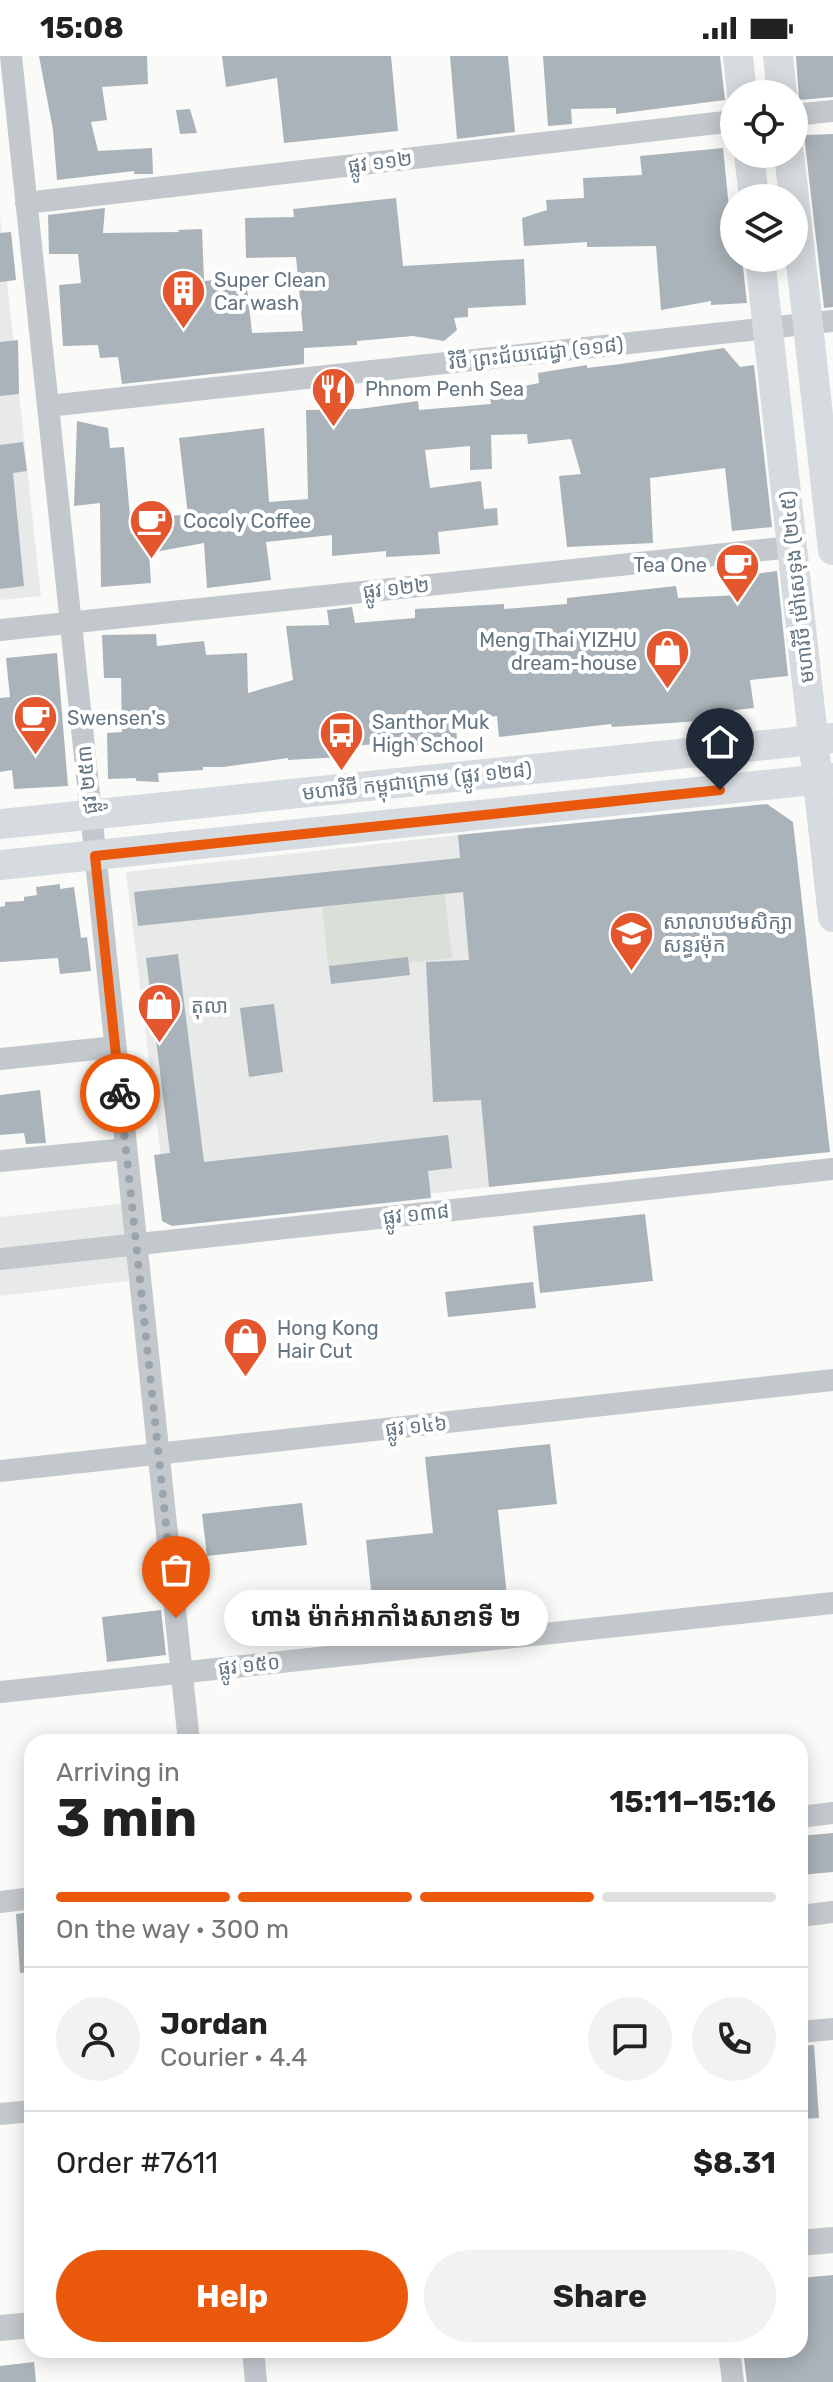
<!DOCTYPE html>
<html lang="en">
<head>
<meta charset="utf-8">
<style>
	body { margin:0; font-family:Rubik,"Noto Sans Khmer",sans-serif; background:#f2f2f2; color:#222; height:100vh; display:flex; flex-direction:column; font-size:30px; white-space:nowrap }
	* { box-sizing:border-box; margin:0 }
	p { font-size:26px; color:#767676 }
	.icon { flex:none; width:44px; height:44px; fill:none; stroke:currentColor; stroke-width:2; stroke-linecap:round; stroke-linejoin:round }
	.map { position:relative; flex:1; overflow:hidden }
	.details { position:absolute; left:24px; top:1678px; width:784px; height:624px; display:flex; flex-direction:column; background:#fff; border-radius:24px; box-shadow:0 4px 20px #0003 }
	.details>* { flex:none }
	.buttons { position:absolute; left:720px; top:24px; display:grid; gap:16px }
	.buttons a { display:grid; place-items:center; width:88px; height:88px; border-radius:50%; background:#fff; box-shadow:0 4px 20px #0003; font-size:40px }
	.pin { position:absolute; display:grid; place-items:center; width:68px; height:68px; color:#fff; margin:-82px -34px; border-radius:50% 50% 50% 0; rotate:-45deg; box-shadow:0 0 8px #0007 }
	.pin .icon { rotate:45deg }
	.courier { position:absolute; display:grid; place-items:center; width:80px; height:80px; margin:-40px; border:6px solid #ea580c; border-radius:50%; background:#fff; color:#222; box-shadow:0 2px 10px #0007 }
	.bubble { position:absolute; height:56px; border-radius:28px; background:#fff; box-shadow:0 4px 20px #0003; font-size:26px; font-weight:700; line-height:56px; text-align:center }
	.headline em { font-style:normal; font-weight:700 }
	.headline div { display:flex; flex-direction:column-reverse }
	.headline { display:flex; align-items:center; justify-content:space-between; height:136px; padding:0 32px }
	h1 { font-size:52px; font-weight:700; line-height:60px }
	.bar { display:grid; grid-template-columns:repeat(4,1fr); gap:12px 8px; align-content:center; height:96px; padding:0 32px }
	.bar i { height:10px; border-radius:6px; background:#e0e0e0 }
	.bar .selected { background:#ea580c }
	.bar p { grid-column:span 4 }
	.line { display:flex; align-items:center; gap:20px; padding:0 32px; border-top:2px solid #e0e0e0 }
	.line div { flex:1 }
	.round { display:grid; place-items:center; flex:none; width:84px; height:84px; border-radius:42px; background:#f2f2f2 }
	.cta { display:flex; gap:16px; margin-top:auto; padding:16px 32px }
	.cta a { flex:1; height:92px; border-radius:48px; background:#ea580c; color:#fff; font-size:32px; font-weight:700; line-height:92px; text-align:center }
	.cta a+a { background:#f2f2f2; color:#222 }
	.status { display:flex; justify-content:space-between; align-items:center; height:56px; padding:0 40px; background:#fff; direction:ltr }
	.status svg { height:22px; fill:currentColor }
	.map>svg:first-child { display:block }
</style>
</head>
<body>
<div class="status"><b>15:08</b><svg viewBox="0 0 49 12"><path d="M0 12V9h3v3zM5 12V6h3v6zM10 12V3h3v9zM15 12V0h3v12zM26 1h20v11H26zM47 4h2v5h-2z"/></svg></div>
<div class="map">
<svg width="833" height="2326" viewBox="0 0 833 2326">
	<rect width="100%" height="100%" fill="#fafaf8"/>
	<!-- built -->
	<path fill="#e8e9e9" d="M 0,161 L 41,540 L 0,544 Z
		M 458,779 L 489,1131 L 169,1167 L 126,816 Z
		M 127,1147 L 136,1224 L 0,1240 L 0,1161 Z"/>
	<!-- green -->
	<path fill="#dadfd7" d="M 445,838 L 452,902 L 329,915 L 322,851 Z"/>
	<!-- building -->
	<path fill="#aab3b9" d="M 39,0 L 147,0 L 148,28 L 102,31 L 107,64 L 91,66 L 98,95 L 152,92 L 153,118 L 134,118 L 134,115 L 57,124 L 53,74 Z
		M 222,0 L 391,0 L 398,75 L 284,87 L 277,22 L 226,31 Z
		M 450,0 L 508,0 L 515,76 L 457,83 Z
		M 543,0 L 720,0 L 725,44 L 616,58 L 616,52 L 571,53 L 572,68 L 548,70 Z
		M 796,0 L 833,0 L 833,41 L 799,44 Z
		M 190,53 L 197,77 L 180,78 L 176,54 Z
		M 833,78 L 833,251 L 824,252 L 804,79 Z
		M 723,92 L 734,202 L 742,202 L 747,247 L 711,249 L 711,245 L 661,254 L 656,190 L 587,191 L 587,186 L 524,190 L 522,162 L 547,154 L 546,144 L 584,142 L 583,122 L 642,119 L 640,100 Z
		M 396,142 L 403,210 L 524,203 L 526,249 L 468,252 L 468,261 L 454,262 L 457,274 L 444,285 L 413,280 L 357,285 L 357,289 L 304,292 L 304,308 L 122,328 L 118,301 L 100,302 L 98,289 L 63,290 L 59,229 L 81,227 L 78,198 L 49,198 L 48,159 L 105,152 L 103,177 L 179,176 L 178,174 L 202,173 L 204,225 L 246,221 L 252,277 L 303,275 L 296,201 L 246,202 L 245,162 L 294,161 L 293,153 Z
		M 11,176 L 16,224 L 0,226 L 0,177 Z
		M 18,284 L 19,338 L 0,340 L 0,286 Z
		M 724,292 L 740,311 L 754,309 L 772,471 L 732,475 L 725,412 L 650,422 L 653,487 L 567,491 L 559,420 L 581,418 L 571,383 L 528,388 L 527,378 L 491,379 L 492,413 L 470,414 L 470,390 L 425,394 L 430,432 L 481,425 L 484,453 L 497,452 L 498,469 L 438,476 L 440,498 L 386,501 L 386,495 L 332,500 L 332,479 L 266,486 L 271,524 L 207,532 L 204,487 L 149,497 L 151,527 L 101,531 L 100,447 L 74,450 L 77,365 L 108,372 L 110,392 L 124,391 L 130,461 L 188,459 L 179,382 L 264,372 L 269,446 L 308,443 L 306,354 L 359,353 L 418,345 L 419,354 L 491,348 L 490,337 L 539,327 L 538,317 L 587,309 L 587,312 L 621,308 Z
		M 23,386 L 27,415 L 13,417 L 24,530 L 0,533 L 0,389 Z
		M 777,515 L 788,620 L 750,624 L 754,652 L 699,658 L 700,665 L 612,671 L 611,668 L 499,681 L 497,660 L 456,665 L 457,686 L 405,692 L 404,687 L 341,690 L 342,701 L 288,704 L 288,702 L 223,711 L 203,711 L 203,714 L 158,717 L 159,726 L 136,725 L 136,722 L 108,723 L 107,677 L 122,676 L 121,622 L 104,622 L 102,579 L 156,578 L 157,590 L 204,585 L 206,599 L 247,597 L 248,637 L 293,624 L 286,570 L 329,569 L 327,554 L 352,551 L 355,567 L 415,562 L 415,553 L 504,548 L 504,553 L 567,548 L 567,542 L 676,530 L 678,542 L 740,539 L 737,520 Z
		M 57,597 L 68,730 L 14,733 L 12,714 L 0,716 L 0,642 L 10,641 L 6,602 Z
		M 767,748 L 793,766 L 830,1096 L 489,1131 L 481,1044 L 433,1046 L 426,906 L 469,904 L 463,836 L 138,870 L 134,836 L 460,802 L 458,779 Z
		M 60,828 L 60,833 L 74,831 L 81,882 L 87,881 L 91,915 L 60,918 L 58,902 L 0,906 L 0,851 L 5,850 L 5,846 L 24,845 L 24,841 L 37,839 L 36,831 Z
		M 178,898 L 204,1106 L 448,1079 L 452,1112 L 428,1115 L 431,1142 L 172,1170 L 162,1165 L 154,1099 L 170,1097 L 146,902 Z
		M 408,901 L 410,919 L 331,928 L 329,910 Z
		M 274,948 L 283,1016 L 249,1021 L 240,952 Z
		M 40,1034 L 46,1087 L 26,1088 L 24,1077 L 0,1079 L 0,1039 Z
		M 645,1158 L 653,1225 L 540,1237 L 533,1170 Z
		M 533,1226 L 536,1252 L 448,1261 L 445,1236 Z
		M 550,1388 L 557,1448 L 498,1454 L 507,1540 L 373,1554 L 366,1484 L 433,1477 L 425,1401 Z
		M 302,1447 L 307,1489 L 207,1500 L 202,1458 Z
		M 161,1554 L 166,1599 L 107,1606 L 102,1561 Z
		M 833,1777 L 833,1816 L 800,1819 L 800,1780 Z
		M 32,1856 L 32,1916 L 20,1917 L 16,1858 Z
		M 814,1989 L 819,2062 L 800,2063 L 800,1990 Z
		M 833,2219 L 833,2326 L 747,2326 L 743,2294 L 800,2294 L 800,2222 Z
		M 34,2306 L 36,2326 L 0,2326 L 0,2310 Z"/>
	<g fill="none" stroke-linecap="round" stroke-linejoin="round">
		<!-- minor -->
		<path stroke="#c3c8cc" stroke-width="22" d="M 11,0 L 189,1686
			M 794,59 L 833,55
			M 26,147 L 734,65
			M 48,350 L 833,265
			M 0,574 L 792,491
			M 0,1003 L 115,991
			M 0,1105 L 126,1093
			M 0,1203 L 833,1113
			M 0,1415 L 833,1324
			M 0,1636 L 833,1547
			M 800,1761 L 833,1757
			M 0,1846 L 32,1842
			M 800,1860 L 833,1856
			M 800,1976 L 833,1973
			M 0,2058 L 32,2055
			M 253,2294 L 256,2326
			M 729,2294 L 733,2326"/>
		<!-- tertiary -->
		<path stroke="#c3c8cc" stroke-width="26" d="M 800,2187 L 833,2184
			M 0,2272 L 32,2269"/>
		<!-- secondary -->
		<path stroke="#d6dbdf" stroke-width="30" d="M 738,0 L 742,38
			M 778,0 L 782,38
			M 749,98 L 754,142
			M 789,98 L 794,142
			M 794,143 L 833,494
			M 760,202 L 833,861
			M 0,768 L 833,682
			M 0,809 L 833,722"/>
	</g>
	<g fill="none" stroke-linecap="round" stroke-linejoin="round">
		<!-- done -->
		<path stroke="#99a4ac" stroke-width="8" stroke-dasharray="0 14.4" d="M 120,1037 L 176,1562"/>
		<!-- route -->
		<path stroke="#ea580c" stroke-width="10" d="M 120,1037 L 95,800 L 720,734"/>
	</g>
	<!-- icons -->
	<defs>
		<symbol id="building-pin" viewBox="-11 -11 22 30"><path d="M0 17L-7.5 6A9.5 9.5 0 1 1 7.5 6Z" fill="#e4572e" stroke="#fff"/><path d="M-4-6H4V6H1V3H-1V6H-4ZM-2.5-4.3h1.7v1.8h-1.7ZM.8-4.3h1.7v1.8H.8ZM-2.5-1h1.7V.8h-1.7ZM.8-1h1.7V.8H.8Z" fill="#fff"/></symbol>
		<symbol id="restaurant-pin" viewBox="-11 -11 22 30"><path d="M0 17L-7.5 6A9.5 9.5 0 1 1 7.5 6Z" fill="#e4572e" stroke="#fff"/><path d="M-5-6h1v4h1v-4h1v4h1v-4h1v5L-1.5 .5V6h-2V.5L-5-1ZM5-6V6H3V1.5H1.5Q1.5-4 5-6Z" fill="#fff"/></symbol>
		<symbol id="cafe-pin" viewBox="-11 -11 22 30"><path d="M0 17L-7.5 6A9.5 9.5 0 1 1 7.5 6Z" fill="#e4572e" stroke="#fff"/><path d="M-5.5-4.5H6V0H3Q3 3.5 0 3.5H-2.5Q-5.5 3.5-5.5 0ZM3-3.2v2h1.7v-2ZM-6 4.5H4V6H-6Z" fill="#fff"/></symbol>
		<symbol id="shop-pin" viewBox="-11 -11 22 30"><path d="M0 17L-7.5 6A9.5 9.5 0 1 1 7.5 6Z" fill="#e4572e" stroke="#fff"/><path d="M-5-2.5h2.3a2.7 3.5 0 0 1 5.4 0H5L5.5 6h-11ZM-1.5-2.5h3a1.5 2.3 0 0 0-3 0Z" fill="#fff"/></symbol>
		<symbol id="bus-pin" viewBox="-11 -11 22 30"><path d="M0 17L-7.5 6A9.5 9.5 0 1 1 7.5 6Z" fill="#e4572e" stroke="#fff"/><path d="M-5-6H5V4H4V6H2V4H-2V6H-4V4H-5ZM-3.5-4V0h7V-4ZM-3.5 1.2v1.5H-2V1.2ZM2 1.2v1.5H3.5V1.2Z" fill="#fff"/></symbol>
		<symbol id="school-pin" viewBox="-11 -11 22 30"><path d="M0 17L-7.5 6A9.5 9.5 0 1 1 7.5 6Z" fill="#e4572e" stroke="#fff"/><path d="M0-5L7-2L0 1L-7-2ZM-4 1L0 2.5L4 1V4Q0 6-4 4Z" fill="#fff"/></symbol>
	</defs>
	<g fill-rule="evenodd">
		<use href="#building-pin" x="158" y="210" width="51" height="69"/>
		<use href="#restaurant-pin" x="308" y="308" width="51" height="69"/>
		<use href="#cafe-pin" x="126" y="440" width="51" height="69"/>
		<use href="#cafe-pin" x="712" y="484" width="51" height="69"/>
		<use href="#shop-pin" x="642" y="570" width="51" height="69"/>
		<use href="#cafe-pin" x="10" y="636" width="51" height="69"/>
		<use href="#bus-pin" x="316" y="652" width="51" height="69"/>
		<use href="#school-pin" x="606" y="852" width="51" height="69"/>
		<use href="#shop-pin" x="134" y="924" width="51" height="69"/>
		<use href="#shop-pin" x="220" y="1258" width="51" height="69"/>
	</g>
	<g text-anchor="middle" stroke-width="8" stroke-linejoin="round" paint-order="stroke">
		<!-- street labels -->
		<g font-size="20" fill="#657683" stroke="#fff">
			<text transform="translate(380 106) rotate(-7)" y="7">ផ្លូវ ១១២</text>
			<text transform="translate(536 297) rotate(-6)" y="7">វិថី ព្រះជ័យជេដ្ធា (១១៨)</text>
			<text transform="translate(797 531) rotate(-96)" y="7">មហាវិថី ម៉ៅសេទុង (២៤៥)</text>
			<text transform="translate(396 532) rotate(-6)" y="7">ផ្លូវ ១២២</text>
			<text transform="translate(87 724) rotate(-96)" y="7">ផ្លូវ ២៥៣</text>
			<text transform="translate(417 725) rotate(-6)" y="7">មហាវិថី កម្ពុជាក្រោម (ផ្លូវ ១២៨)</text>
			<text transform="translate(416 1158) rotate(-6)" y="7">ផ្លូវ ១៣៨</text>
			<text transform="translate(416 1370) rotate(-6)" y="7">ផ្លូវ ១៤៦</text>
			<text transform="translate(249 1609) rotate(-6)" y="7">ផ្លូវ ១៥០</text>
		</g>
		<!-- poi labels -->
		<g font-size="20" fill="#657683" stroke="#fff" text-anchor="start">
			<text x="214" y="231">Super Clean<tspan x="214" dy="23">Car wash</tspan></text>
			<text x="365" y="340">Phnom Penh Sea</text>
			<text x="183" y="472">Cocoly Coffee</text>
			<text x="707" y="516" text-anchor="end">Tea One</text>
			<text x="637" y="591" text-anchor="end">Meng Thai YIZHU<tspan x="637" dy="23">dream-house</tspan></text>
			<text x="67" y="669">Swensen's</text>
			<text x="372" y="673">Santhor Muk<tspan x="372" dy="23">High School</tspan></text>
			<text x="663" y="873">សាលាបឋមសិក្សា<tspan x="663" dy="23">សន្ធរម៉ុក</tspan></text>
			<text x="191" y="957">តុលា</text>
			<text x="277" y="1279">Hong Kong<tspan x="277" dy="23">Hair Cut</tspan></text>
		</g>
	</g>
</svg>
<div class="buttons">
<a><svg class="icon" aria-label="locate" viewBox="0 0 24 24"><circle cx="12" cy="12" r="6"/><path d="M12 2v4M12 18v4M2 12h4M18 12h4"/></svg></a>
<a><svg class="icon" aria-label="layers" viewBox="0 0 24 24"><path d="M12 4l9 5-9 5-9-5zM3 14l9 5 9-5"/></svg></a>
</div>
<div class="pin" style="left:176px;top:1562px;background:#ea580c"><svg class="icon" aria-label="bag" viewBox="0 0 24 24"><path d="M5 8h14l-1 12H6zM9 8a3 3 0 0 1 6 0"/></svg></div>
<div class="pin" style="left:720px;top:734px;background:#1f2937"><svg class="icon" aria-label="home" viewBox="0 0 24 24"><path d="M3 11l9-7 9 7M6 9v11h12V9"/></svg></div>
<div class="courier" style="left:120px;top:1037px"><svg class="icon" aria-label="bike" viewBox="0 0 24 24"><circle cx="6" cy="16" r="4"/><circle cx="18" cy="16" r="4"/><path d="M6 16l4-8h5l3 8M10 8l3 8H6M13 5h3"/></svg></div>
<div class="bubble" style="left:224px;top:1534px;width:324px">ហាង ម៉ាក់អាកាំងសាខាទី ២</div>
<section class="details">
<div class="headline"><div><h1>3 min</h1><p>Arriving in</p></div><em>15:11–15:16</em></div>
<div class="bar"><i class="selected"></i><i class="selected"></i><i class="selected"></i><i></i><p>On the way · 300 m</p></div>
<div class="line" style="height:144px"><a class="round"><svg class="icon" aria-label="person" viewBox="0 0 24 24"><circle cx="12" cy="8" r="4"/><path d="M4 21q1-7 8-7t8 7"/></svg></a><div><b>Jordan</b><p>Courier · 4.4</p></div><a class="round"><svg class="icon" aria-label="chat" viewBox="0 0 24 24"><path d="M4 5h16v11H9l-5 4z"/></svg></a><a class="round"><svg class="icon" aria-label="phone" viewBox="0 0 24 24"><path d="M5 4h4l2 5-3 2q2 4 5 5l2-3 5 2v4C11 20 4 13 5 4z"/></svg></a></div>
<div class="line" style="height:104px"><div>Order #7611</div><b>$8.31</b></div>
<div class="cta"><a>Help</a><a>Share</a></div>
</section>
</div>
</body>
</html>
